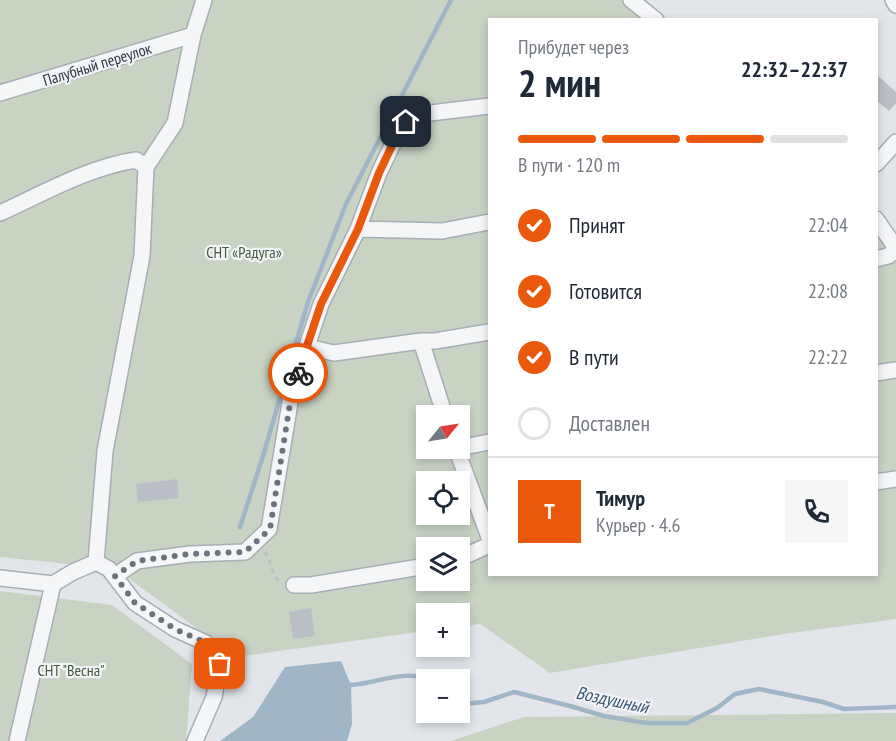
<!DOCTYPE html>
<html lang="ru">
<head>
<meta charset="utf-8">
<style>
	body { margin:0; font-family:"PT Sans Narrow",sans-serif; background:#f6f6f7; color:#1f2937; height:100vh; display:flex; flex-direction:column; font-size:22px; white-space:nowrap }
	* { box-sizing:border-box; margin:0 }
	p { font-size:20px; color:#747a83 }
	.icon { flex:none; width:33px; height:33px; fill:none; stroke:currentColor; stroke-width:2; stroke-linecap:round; stroke-linejoin:round }
	.map { position:relative; flex:1; overflow:hidden }
	.drawer { position:absolute; left:488px; top:18px; width:390px; height:558px; display:flex; flex-direction:column; background:#fff; border-radius:0px; box-shadow:0 3px 9px #0003 }
	.drawer>* { flex:none }
	.needle { width:39px; rotate:60deg }
	.buttons { position:absolute; left:416px; top:405px; display:grid; gap:12px }
	.buttons a { display:grid; place-items:center; width:54px; height:54px; border-radius:0px; background:#fff; box-shadow:0 3px 9px #0003; font-size:30px }
	.pin { position:absolute; display:grid; place-items:center; width:51px; height:51px; color:#fff; margin:-26px; border-radius:12px; box-shadow:0 3px 9px #0006 }
	.courier { position:absolute; display:grid; place-items:center; width:60px; height:60px; margin:-30px; border:4px solid #ea580c; border-radius:50%; background:#fff; color:#222; box-shadow:0 2px 8px #0007 }
	.summary em { font-style:normal; font-weight:800 }
	.summary div { display:flex; flex-direction:column-reverse }
	.summary { display:flex; align-items:center; justify-content:space-between; height:102px; padding:0 30px }
	h1 { font-size:39px; font-weight:800; line-height:45px }
	.bar { display:grid; grid-template-columns:repeat(4,1fr); gap:9px 6px; align-content:center; height:72px; padding:0 30px }
	.bar i { height:8px; border-radius:4px; background:#e0e1e3 }
	.bar .selected { background:#ea580c }
	.bar p { grid-column:span 4 }
	.line { display:flex; align-items:center; gap:15px; padding:0 30px; border-top:2px solid #e0e1e3 }
	.line div { flex:1 }
	.round { display:grid; place-items:center; flex:none; width:63px; height:63px; border-radius:0px; background:#f6f6f7 }
	ol { padding:0 30px; list-style:none }
	li { display:flex; align-items:center; gap:18px; height:66px }
	li p { margin-inline-start:auto }
	li .icon { padding:6px; border-radius:50%; background:#ea580c; color:#fff; stroke-width:4 }
	li:last-child { color:#747a83 }
	li i { width:33px; height:33px; border:3px solid #e0e1e3; border-radius:50% }
	.map>svg:first-child { display:block }
</style>
</head>
<body>
<div class="map">
<svg width="896" height="741" viewBox="0 0 896 741">
	<rect width="100%" height="100%" fill="#e2e6ea"/>
	<!-- green -->
	<path fill="#c9d3c4" fill-rule="evenodd" d="M 0,0 L 638,0 L 658,19 L 489,20 L 489,574 L 876,574 L 876,229 L 896,248 L 896,619 L 784,634 L 550,673 L 480,624 L 459,627 L 459,614 L 426,614 L 426,631 L 236,657 L 116,569 L 0,557 ZM 426,416 L 459,416 L 459,448 L 426,448 ZM 426,482 L 459,482 L 459,514 L 426,514 ZM 426,548 L 459,548 L 459,580 L 426,580 Z
		M 0,591 L 112,605 L 192,664 L 186,741 L 0,741 Z
		M 896,713 L 896,741 L 451,741 L 524,717 Z"/>
	<!-- water -->
	<path fill="#a0b6c7" d="M 341,661 L 351,685 L 352,724 L 347,741 L 220,741 L 253,717 L 285,667 Z"/>
	<g fill="none" stroke-linecap="round" stroke-linejoin="round">
		<!-- stream -->
		<path stroke="#a0b6c7" stroke-width="4.5" d="M 240,527 L 263,456 L 308,302 L 346,204 L 451,0
			M 351,685 C 376,683 406,669 430,680
			M 459,701 L 462,704 L 484,702 L 514,692 L 570,706 L 604,716 L 646,723 L 687,723 L 717,708 L 735,694 L 759,689 L 823,702 L 844,709 L 896,707"/>
	</g>
	<!-- building -->
	<path fill="#babfc6" d="M 876,74 L 896,92 L 896,103 L 889,111 L 876,100 Z
		M 177,479 L 179,498 L 138,502 L 136,484 Z
		M 311,608 L 315,636 L 293,639 L 289,612 Z"/>
	<g fill="none" stroke-linecap="round" stroke-linejoin="round">
		<defs>
			<path id="street" d="M 631,0 L 656,20
				M 893,0 L 896,5
				M 0,93 L 193,35
				M 876,164 L 896,142
				M 0,213 C 44,193 89,167 136,160 L 146,167
				M 876,219 L 896,248
				M 358,229 L 442,231 L 489,222
				M 876,259 L 888,256 L 896,250
				M 421,341 L 435,341 L 489,332
				M 307,347 L 334,353 L 421,341 L 445,416
				M 876,373 L 896,370
				M 456,448 L 489,537
				M 459,448 L 489,442
				M 876,482 L 896,479
				M 459,559 L 489,545
				M 96,562 L 105,451 L 142,256 L 146,167 L 175,123 L 193,35 L 204,0
				M 115,576 L 137,561 L 190,554 L 245,552 L 269,529 L 292,391 L 321,304 L 358,229 L 379,173 L 398,133 L 406,122 L 422,114 L 489,106
				M 0,578 L 53,584
				M 294,585 L 311,585 L 426,566
				M 17,741 L 53,584 L 73,572 L 96,562 L 109,569 L 135,603 L 175,629 L 206,643 L 220,664 L 214,697 L 195,741"/>
		</defs>
		<!-- street casing -->
		<use href="#street" stroke="#a7adb4" stroke-width="18"/>
		<!-- path -->
		<path stroke="#bcc0c5" stroke-width="3" stroke-dasharray="4.5 4.5" stroke-linecap="butt" d="M 265,552 C 272,562 271,574 280,583"/>
		<!-- street -->
		<use href="#street" stroke="#f5f6f8" stroke-width="15"/>
	</g>
	<g fill="none" stroke-linecap="round" stroke-linejoin="round">
		<!-- done -->
		<path stroke="#6b737c" stroke-width="6" stroke-dasharray="0 10.8" d="M 220,664 L 206,643 L 175,629 L 135,603 L 115,576 L 137,561 L 190,554 L 245,552 L 270,529 L 292,391 L 298,373"/>
		<!-- route -->
		<path stroke="#ea580c" stroke-width="8" d="M 298,373 L 321,304 L 358,229 L 379,173 L 398,133 L 406,122"/>
	</g>
	<g text-anchor="middle" stroke-width="4.5" stroke-linejoin="round" paint-order="stroke">
		<!-- street labels -->
		<g font-size="16" fill="#2b3541" stroke="#f2f4f7">
			<text transform="translate(97 64) rotate(-17)" y="6">Палубный переулок</text>
		</g>
		<!-- park labels -->
		<g font-size="16" fill="#435b3a" stroke="#f2f4f7">
			<text x="244" y="258">СНТ «Радуга»</text>
			<text x="71" y="676">СНТ "Весна"</text>
		</g>
		<!-- water labels -->
		<g font-size="18" font-style="italic" fill="#385772" stroke="#f2f4f7">
			<text transform="translate(612 700) rotate(12)" y="6">Воздушный</text>
		</g>
	</g>
</svg>
<div class="buttons">
<a><svg class="needle" viewBox="-14 -14 28 28"><path d="M0-13l5 13h-10z" fill="#e53935"/><path d="M0 13l5-13h-10z" fill="#747a83"/></svg></a>
<a><svg class="icon" aria-label="locate" viewBox="0 0 24 24"><circle cx="12" cy="12" r="6"/><path d="M12 2v4M12 18v4M2 12h4M18 12h4"/></svg></a>
<a><svg class="icon" aria-label="layers" viewBox="0 0 24 24"><path d="M12 4l9 5-9 5-9-5zM3 14l9 5 9-5"/></svg></a>
<a>+</a>
<a>−</a>
</div>
<div class="pin" style="left:220px;top:664px;background:#ea580c"><svg class="icon" aria-label="bag" viewBox="0 0 24 24"><path d="M5 8h14l-1 12H6zM9 8a3 3 0 0 1 6 0"/></svg></div>
<div class="pin" style="left:406px;top:122px;background:#1f2937"><svg class="icon" aria-label="home" viewBox="0 0 24 24"><path d="M3 11l9-7 9 7M6 9v11h12V9"/></svg></div>
<div class="courier" style="left:298px;top:373px"><svg class="icon" aria-label="bike" viewBox="0 0 24 24"><circle cx="6" cy="16" r="4"/><circle cx="18" cy="16" r="4"/><path d="M6 16l4-8h5l3 8M10 8l3 8H6M13 5h3"/></svg></div>
<section class="drawer">
<div class="summary"><div><h1>2 мин</h1><p>Прибудет через</p></div><em>22:32–22:37</em></div>
<div class="bar"><i class="selected"></i><i class="selected"></i><i class="selected"></i><i></i><p>В пути · 120 m</p></div>
<ol>
<li><svg class="icon" aria-label="check" viewBox="0 0 24 24"><path d="M5 12l5 5 9-10"/></svg>Принят<p>22:04</p></li>
<li><svg class="icon" aria-label="check" viewBox="0 0 24 24"><path d="M5 12l5 5 9-10"/></svg>Готовится<p>22:08</p></li>
<li><svg class="icon" aria-label="check" viewBox="0 0 24 24"><path d="M5 12l5 5 9-10"/></svg>В пути<p>22:22</p></li>
<li><i></i>Доставлен</li>
</ol>
<div class="line" style="height:108px"><b class="round" style="background:#ea580c;color:#fff">Т</b><div><b>Тимур</b><p>Курьер · 4.6</p></div><a class="round"><svg class="icon" aria-label="phone" viewBox="0 0 24 24"><path d="M5 4h4l2 5-3 2q2 4 5 5l2-3 5 2v4C11 20 4 13 5 4z"/></svg></a></div>
</section>
</div>
</body>
</html>
